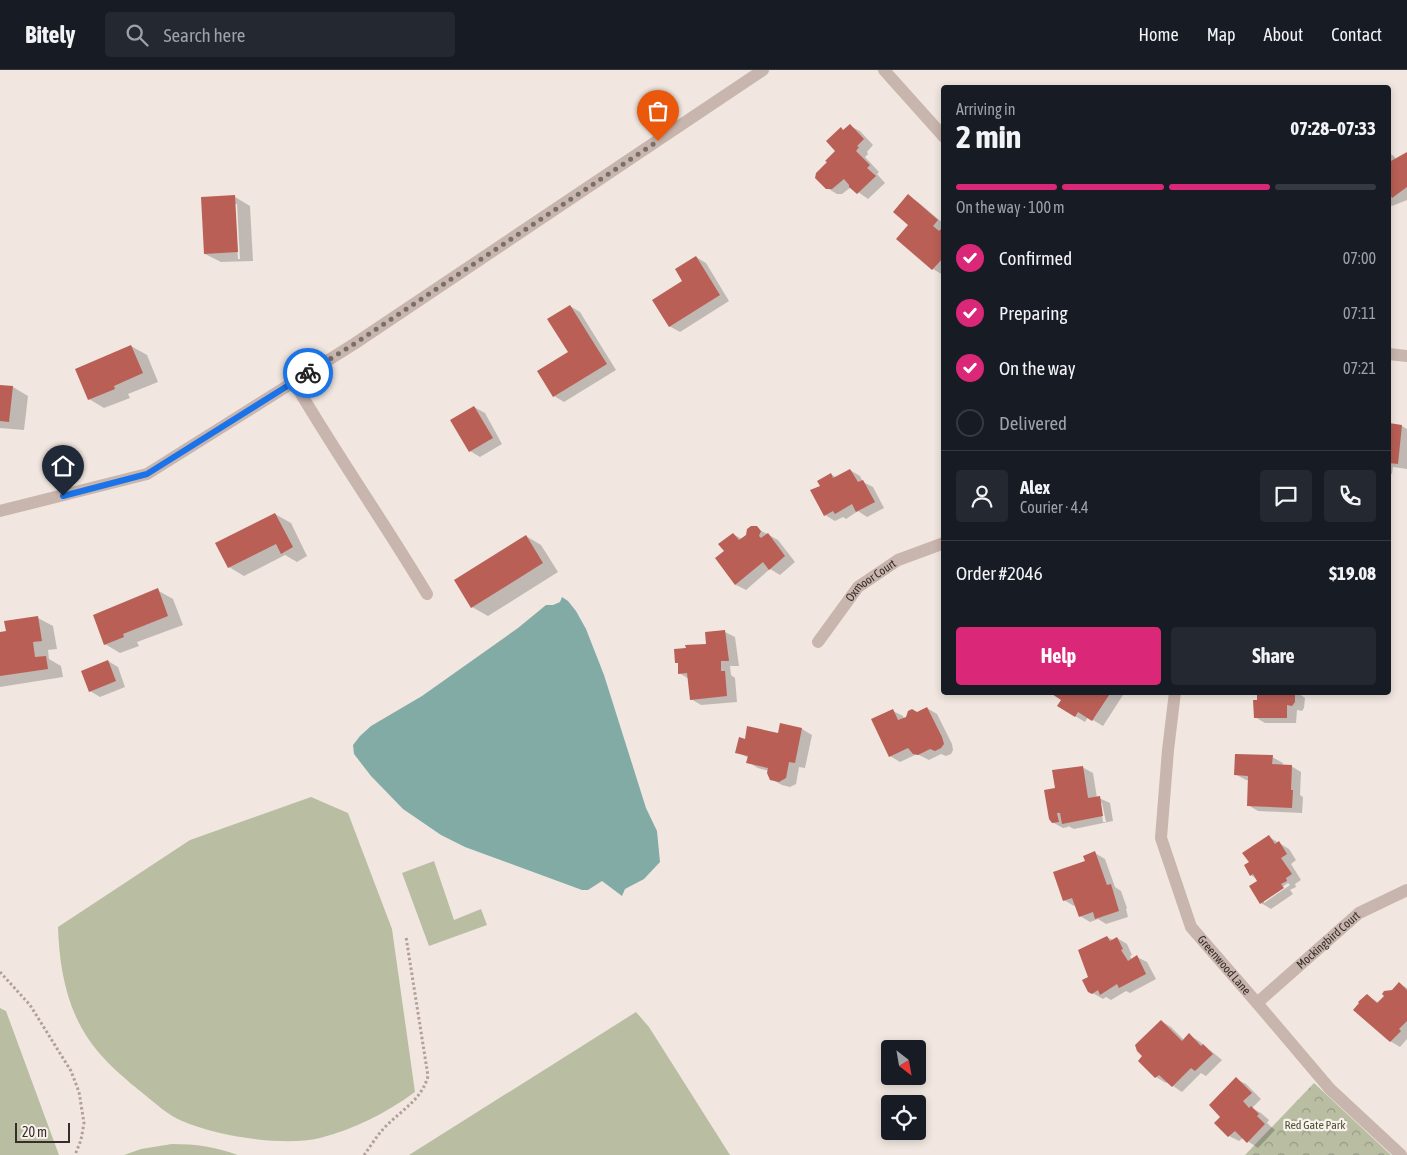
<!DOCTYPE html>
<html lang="en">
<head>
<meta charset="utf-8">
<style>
	body { margin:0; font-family:"Asap Condensed",sans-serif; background:#242831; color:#f1f3f6; height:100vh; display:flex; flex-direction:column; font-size:19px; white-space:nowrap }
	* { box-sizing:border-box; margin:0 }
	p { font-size:16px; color:#9ea1a6 }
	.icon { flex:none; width:28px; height:28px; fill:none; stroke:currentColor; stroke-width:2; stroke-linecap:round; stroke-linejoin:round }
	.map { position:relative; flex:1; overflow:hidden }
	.panel { position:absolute; left:941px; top:15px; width:450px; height:610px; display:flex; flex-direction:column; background:#171b24; border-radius:5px; box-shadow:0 2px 8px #0003 }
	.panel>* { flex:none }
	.needle { width:32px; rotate:149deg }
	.buttons { position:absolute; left:881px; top:970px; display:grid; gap:10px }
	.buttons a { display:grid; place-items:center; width:45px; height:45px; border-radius:5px; background:#171b24; box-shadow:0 2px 8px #0003; font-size:25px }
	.scale { position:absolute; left:15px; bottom:12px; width:55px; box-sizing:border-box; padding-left:5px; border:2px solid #372d2b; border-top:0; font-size:14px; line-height:18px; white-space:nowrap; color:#372d2b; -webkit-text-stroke:4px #f9f1ed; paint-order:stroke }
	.pin { position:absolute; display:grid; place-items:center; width:42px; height:42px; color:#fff; margin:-51px -21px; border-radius:50% 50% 50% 0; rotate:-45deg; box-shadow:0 0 5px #0007 }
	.pin .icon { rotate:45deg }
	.courier { position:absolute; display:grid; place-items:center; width:50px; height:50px; margin:-25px; border:4px solid #1a73e8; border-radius:50%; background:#fff; color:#222; box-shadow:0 1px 6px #0007 }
	.headline em { font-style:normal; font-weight:700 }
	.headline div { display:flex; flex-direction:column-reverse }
	.headline { display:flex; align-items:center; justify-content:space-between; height:85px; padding:0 15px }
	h1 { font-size:32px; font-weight:700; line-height:38px }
	.bar { display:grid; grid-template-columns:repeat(4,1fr); gap:8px 5px; align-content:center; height:60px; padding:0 15px }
	.bar i { height:6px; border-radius:4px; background:#363941 }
	.bar .active { background:#db2777 }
	.bar p { grid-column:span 4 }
	.line { display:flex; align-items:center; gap:12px; padding:0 15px; border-top:1px solid #363941 }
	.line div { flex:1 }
	.round { display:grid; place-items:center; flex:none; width:52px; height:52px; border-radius:5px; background:#242831 }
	ol { padding:0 15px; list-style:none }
	li { display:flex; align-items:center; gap:15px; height:55px }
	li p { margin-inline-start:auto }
	li .icon { padding:5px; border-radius:50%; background:#db2777; color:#fff; stroke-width:4 }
	li:last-child { color:#9ea1a6 }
	li i { width:28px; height:28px; border:2px solid #363941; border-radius:50% }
	.action { display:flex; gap:10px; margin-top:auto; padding:10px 15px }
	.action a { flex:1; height:58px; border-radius:5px; background:#db2777; color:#fff; font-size:20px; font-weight:700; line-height:58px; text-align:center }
	.action a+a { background:#242831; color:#f1f3f6 }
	header { display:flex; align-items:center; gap:30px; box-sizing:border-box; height:70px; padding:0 25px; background:#171b24; border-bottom:1px solid #363941 }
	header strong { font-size:24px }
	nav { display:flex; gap:28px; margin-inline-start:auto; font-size:18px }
	.search { width:350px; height:45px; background:#242831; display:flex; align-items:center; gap:12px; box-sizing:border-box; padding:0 18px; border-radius:5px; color:#9ea1a6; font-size:19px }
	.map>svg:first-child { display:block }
</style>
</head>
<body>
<header>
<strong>Bitely</strong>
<div class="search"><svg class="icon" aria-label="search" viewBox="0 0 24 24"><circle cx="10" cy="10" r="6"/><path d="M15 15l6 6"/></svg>Search here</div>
<nav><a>Home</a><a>Map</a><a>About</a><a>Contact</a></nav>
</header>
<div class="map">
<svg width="1407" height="1085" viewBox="0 0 1407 1085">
	<defs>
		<pattern id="park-crowns" width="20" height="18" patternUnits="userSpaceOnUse" patternTransform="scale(1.25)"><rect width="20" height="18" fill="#b9bea2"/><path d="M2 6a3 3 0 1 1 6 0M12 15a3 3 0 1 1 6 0" fill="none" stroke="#979b84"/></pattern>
	</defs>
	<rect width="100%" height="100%" fill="#f1e7e0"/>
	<!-- park -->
	<path fill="url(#park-crowns)" d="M 1314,1013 L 1391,1085 L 1245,1085 Z"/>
	<!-- pitch -->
	<path fill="#b9bea2" d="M 311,727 L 348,743 L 392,859 L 415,1022 C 386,1043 355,1059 320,1068 C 283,1077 217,1066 182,1051 C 168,1045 156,1034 145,1025 C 119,1004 94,983 79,953 C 64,924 59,889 58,857 L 190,770 Z
		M 434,791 L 454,850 L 481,839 L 487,855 L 429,876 L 402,803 Z
		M 0,938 L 6,941 L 59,1085 L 0,1085 Z
		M 636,942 L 649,957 L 730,1085 L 409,1085 Z
		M 172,1074 C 196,1074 216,1077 238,1085 L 124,1085 L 141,1079 Z"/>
	<!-- water -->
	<path fill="#82aba6" d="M 562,527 L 568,531 L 576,541 L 586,559 L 604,605 L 646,738 L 657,761 L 660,792 L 644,809 L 625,819 L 622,826 L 602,811 L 588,820 L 582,820 L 465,777 L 441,765 L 403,739 L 371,706 L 354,684 L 353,675 L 360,666 L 371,656 L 422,626 L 518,558 L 546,535 L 553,535 L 560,532 Z"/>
	<!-- shadow -->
	<path fill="#0003" fill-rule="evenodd" d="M 850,56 L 860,61 L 873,75 L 867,82 L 868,84 L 865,87 L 879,102 L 877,104 L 885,113 L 868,129 L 851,117 L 842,124 L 837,124 L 827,118 L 845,61 Z
		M 1389,83 L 1394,86 L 1396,90 L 1407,84 L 1407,130 L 1392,136 L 1389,134 Z
		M 908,126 L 918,132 L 944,154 L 943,205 L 933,199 L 910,155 Z
		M 235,127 L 250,136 L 253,191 L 221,192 L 205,184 ZM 234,134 L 237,134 L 240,189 L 238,189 Z
		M 696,187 L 706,193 L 729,231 L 680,262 L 669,256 L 684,211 Z
		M 570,236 L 580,242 L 616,300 L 564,332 L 554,326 L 570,283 Z
		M 131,276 L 147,285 L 158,312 L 128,324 L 130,328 L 104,338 L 89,329 Z
		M 0,316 L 13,317 L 28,326 L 24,360 L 0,358 Z
		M 474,337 L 485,343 L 502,374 L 480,387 L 470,381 Z
		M 1389,355 L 1402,356 L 1407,359 L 1407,399 L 1393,397 L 1392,404 L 1389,404 Z
		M 850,400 L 860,406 L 863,412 L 873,417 L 884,438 L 867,447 L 858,441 L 846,449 L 843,447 L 835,451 L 825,445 L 821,416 L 831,404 L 837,408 Z
		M 275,444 L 291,453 L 307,486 L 297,492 L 285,485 L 244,506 L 229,497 Z
		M 756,458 L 778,470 L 795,492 L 780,505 L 770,499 L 746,520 L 736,515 L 717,488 L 726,482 L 733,464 L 742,469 Z
		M 526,466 L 541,475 L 558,502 L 488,546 L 472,537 Z
		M 157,520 L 173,529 L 183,555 L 137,572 L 139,576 L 120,583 L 105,574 Z
		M 38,548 L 53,556 L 57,579 L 48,580 L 49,589 L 61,596 L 63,607 L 0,617 L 0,563 L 7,562 Z
		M 725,562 L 735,567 L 739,596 L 730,596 L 731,605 L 735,608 L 737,632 L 701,635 L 691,629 L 689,609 L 679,603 L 679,594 L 676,592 L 707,575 Z
		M 108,591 L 118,597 L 125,617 L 100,627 L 90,621 Z
		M 1052,622 L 1125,622 L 1103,656 L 1088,647 L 1085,652 L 1075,646 L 1059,635 L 1062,630 Z
		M 1251,622 L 1297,622 L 1305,628 L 1304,638 L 1302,641 L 1297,640 L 1296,653 L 1265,653 L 1255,647 L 1259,626 Z
		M 927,638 L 937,644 L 952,674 L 953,680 L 951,684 L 946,686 L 941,684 L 929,690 L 917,684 L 900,692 L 890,686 L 893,641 L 903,646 L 904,649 Z
		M 802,659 L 812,665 L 805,698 L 799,697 L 796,714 L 790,717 L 782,715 L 771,709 L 769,701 L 758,698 L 748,692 L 749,688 L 736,682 L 746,670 Z
		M 1272,687 L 1283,693 L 1282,695 L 1291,696 L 1301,702 L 1300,725 L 1303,727 L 1302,743 L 1258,741 L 1248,735 L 1249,710 L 1246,710 L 1235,704 Z
		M 1082,697 L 1093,703 L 1097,728 L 1099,728 L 1110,733 L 1113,751 L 1074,759 L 1068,756 L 1068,757 L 1063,758 L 1052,752 L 1057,719 ZM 1100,733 L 1102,733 L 1106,752 L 1103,752 Z
		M 1269,767 L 1289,779 L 1296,790 L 1291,794 L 1301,810 L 1295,814 L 1296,817 L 1290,820 L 1293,824 L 1271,839 L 1261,833 L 1259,811 L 1251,805 L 1250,792 ZM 1288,813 L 1290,815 L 1264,833 L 1264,830 Z
		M 1095,783 L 1105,789 L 1115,817 L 1121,821 L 1127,838 L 1126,839 L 1128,847 L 1106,854 L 1098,849 L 1090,852 L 1080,846 L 1076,835 L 1074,836 L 1064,830 L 1087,792 Z
		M 1107,867 L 1113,870 L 1117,868 L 1127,874 L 1132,885 L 1130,886 L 1132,890 L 1137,887 L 1147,892 L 1156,909 L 1130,923 L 1126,921 L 1111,930 L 1106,927 L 1103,929 L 1089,921 L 1090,907 Z
		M 1400,914 L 1407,918 L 1407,969 L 1400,977 L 1390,971 L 1367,925 L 1379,933 Z
		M 1161,951 L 1171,957 L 1184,970 L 1189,965 L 1199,971 L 1222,990 L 1206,1006 L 1201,1003 L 1182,1022 L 1167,1012 L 1166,1013 L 1156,1007 L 1139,991 L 1144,986 Z
		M 1236,1009 L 1246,1014 L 1261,1029 L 1252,1038 L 1261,1043 L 1269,1050 L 1267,1053 L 1275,1060 L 1258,1078 L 1243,1068 L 1239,1071 L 1229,1066 L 1222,1047 Z"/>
	<!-- building -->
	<path fill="#b95f56" d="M 850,54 L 864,69 L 857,76 L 859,77 L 856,81 L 870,95 L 867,98 L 876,106 L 857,124 L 849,117 L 849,115 L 844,109 L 832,119 L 826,119 L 815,108 L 816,103 L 827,92 L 825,91 L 835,81 L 826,71 L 841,57 L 843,60 Z
		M 1407,82 L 1407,117 L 1392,128 L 1391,126 L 1389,127 L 1389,87 L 1391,91 Z
		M 908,124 L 938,150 L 933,156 L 939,161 L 942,158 L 944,159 L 944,187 L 932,200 L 896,169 L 908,155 L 893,142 Z
		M 235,125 L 238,182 L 204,184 L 201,127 Z
		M 696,186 L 720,225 L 669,257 L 652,230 L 682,211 L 675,199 Z
		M 570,235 L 607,294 L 553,327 L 537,301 L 568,282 L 547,249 Z
		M 131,275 L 143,303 L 114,316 L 115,319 L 88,330 L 75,299 Z
		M 0,315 L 13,316 L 9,352 L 0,351 Z
		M 474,336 L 493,368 L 469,382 L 450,350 Z
		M 1389,353 L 1402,355 L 1398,394 L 1389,393 Z
		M 850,399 L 858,412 L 863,410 L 875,432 L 856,442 L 852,434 L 835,444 L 833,441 L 824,446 L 810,420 L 820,416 L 817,411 L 831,403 L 833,408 Z
		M 275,443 L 293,477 L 281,484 L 276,474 L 228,498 L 215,473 Z
		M 751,456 L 757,456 L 761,461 L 759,466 L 761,468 L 768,463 L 785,486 L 769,500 L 763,492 L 735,515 L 715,488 L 724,481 L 718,474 L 733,463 L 739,470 L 746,465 L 747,459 Z
		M 526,465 L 543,493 L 471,538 L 454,510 Z
		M 158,518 L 168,546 L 123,564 L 124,567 L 104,575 L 93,545 Z
		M 38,546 L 42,571 L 33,572 L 35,587 L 46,586 L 48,599 L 0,606 L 0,562 L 6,561 L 4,551 Z
		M 725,560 L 729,591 L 721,591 L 721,601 L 725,601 L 727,626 L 690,630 L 687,603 L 678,604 L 678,593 L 675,593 L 674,579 L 686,578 L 685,575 L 706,574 L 705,562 Z
		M 108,590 L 116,611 L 89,622 L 81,601 Z
		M 1049,622 L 1111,622 L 1092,651 L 1078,642 L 1075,647 L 1057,636 L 1061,630 Z
		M 1257,622 L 1295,622 L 1295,632 L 1292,636 L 1287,635 L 1287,648 L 1254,648 L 1253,630 L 1257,630 Z
		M 927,637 L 942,667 L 944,674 L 941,678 L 935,681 L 930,679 L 918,685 L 913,684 L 908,678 L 889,687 L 871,649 L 893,639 L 898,650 L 906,647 L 908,641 L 912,639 L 917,642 Z
		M 780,653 L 802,658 L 795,693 L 789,692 L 786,708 L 779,712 L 770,710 L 767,703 L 768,698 L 746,693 L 748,686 L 735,683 L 739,667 L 745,669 L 747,656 L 778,663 Z
		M 1235,684 L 1273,685 L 1272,694 L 1292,695 L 1291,720 L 1293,720 L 1292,738 L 1247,736 L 1248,706 L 1234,705 Z
		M 1083,696 L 1088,728 L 1100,726 L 1103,746 L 1062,754 L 1060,743 L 1057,743 L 1059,752 L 1052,753 L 1049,749 L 1044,720 L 1055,718 L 1052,700 Z
		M 1269,765 L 1275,774 L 1279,771 L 1287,784 L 1281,788 L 1292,804 L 1286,808 L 1287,811 L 1281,814 L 1284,818 L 1260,834 L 1249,816 L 1257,811 L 1253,804 L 1250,806 L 1244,795 L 1249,792 L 1242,783 Z
		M 1095,781 L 1107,815 L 1111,814 L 1119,841 L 1095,849 L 1093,842 L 1079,847 L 1072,828 L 1063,831 L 1053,802 L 1085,791 L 1083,786 Z
		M 1107,866 L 1110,871 L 1117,867 L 1123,879 L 1121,880 L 1128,891 L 1137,885 L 1146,904 L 1119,918 L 1117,914 L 1100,925 L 1098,920 L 1092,924 L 1088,922 L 1082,910 L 1088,907 L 1078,880 Z
		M 1399,912 L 1407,920 L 1407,951 L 1399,959 L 1401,961 L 1390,972 L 1353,940 L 1359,933 L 1358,932 L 1367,924 L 1377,933 L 1384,926 L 1382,924 L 1384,921 L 1392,920 Z
		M 1161,950 L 1182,971 L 1189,963 L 1201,976 L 1203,974 L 1213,984 L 1195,1001 L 1191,998 L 1172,1017 L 1159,1005 L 1155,1008 L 1138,991 L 1142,986 L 1137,981 L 1135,975 Z
		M 1236,1007 L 1252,1023 L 1243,1031 L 1249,1038 L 1251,1036 L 1259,1044 L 1257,1046 L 1265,1054 L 1247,1073 L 1235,1061 L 1228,1067 L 1214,1053 L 1220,1047 L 1209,1035 Z"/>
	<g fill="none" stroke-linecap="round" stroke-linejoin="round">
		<!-- path -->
		<path stroke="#b49f98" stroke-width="3" stroke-dasharray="2.5 2.5" stroke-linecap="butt" d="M 0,902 L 30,935 L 71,1001 L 79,1022 L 84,1053 L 81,1070 L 75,1085
			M 364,1085 C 371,1076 377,1065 386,1056 C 402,1040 422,1029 428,1006 L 406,867"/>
		<!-- minor -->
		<g stroke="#c8b5ad" stroke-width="12">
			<path d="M 884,0 L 944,67"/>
			<path d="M 1389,284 L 1407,286"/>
			<path d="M 294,312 C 336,384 384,452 427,524"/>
			<path d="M 0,441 L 147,404 L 354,274 L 763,0"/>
			<path id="s1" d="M 818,572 L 858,517 L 898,490 L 944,473"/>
			<path id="s2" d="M 1175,622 L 1168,680 L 1161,768 L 1191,857 L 1257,933 L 1330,1019 L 1401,1085"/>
			<path id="s3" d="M 1257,933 L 1359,843 L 1407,820"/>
		</g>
	</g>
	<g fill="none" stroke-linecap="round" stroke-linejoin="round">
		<!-- done -->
		<path stroke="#786e6a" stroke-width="5" stroke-dasharray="0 9" d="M 308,303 L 354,274 L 658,71"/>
		<!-- route -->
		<path stroke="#1a73e8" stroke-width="6" d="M 63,426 L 147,404 L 308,303"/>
	</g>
	<g text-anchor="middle" stroke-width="4.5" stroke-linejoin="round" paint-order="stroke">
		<!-- street labels -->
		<g font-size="12" fill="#372d2b" stroke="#f9f1ed">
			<text dy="4" stroke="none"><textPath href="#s1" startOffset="82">Oxmoor Court</textPath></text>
			<text dy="4" stroke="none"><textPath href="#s3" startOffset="95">Mockingbird Court</textPath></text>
			<text dy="4" stroke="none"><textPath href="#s2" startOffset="291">Greenwood Lane</textPath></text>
		</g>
		<!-- park labels -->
		<g font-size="12" fill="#4c5331" stroke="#f9f1ed">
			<text x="1315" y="1059">Red Gate Park</text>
		</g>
	</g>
</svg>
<div class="buttons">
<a><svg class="needle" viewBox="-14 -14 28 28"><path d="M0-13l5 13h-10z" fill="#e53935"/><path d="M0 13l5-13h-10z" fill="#9ea1a6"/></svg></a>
<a><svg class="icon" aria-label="locate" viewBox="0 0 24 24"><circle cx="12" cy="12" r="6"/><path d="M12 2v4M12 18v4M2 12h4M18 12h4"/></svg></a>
</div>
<div class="scale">20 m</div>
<div class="pin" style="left:658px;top:71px;background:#ea580c"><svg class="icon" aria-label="bag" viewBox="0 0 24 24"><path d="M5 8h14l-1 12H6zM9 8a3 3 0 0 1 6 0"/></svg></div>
<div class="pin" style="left:63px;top:426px;background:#1f2937"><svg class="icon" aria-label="home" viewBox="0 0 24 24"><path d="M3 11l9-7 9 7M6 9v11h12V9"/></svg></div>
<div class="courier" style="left:308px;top:303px"><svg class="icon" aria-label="bike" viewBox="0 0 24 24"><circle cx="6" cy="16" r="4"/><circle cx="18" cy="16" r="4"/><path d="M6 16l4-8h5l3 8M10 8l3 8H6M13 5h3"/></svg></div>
<section class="panel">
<div class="headline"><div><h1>2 min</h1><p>Arriving in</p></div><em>07:28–07:33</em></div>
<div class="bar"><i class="active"></i><i class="active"></i><i class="active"></i><i></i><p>On the way · 100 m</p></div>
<ol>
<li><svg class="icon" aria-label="check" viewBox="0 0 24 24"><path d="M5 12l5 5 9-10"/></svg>Confirmed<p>07:00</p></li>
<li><svg class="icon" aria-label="check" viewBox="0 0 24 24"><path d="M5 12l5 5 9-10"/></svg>Preparing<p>07:11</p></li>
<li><svg class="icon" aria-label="check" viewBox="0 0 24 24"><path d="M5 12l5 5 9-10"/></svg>On the way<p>07:21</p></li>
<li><i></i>Delivered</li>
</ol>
<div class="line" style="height:90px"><a class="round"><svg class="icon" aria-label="person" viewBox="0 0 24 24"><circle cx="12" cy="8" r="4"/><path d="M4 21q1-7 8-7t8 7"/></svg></a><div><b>Alex</b><p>Courier · 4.4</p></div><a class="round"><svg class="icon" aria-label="chat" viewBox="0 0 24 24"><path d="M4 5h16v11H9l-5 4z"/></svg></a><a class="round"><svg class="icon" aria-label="phone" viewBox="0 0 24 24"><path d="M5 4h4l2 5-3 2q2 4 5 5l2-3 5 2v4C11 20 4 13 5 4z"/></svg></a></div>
<div class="line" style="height:65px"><div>Order #2046</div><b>$19.08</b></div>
<div class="action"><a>Help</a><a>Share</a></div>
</section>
</div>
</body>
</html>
